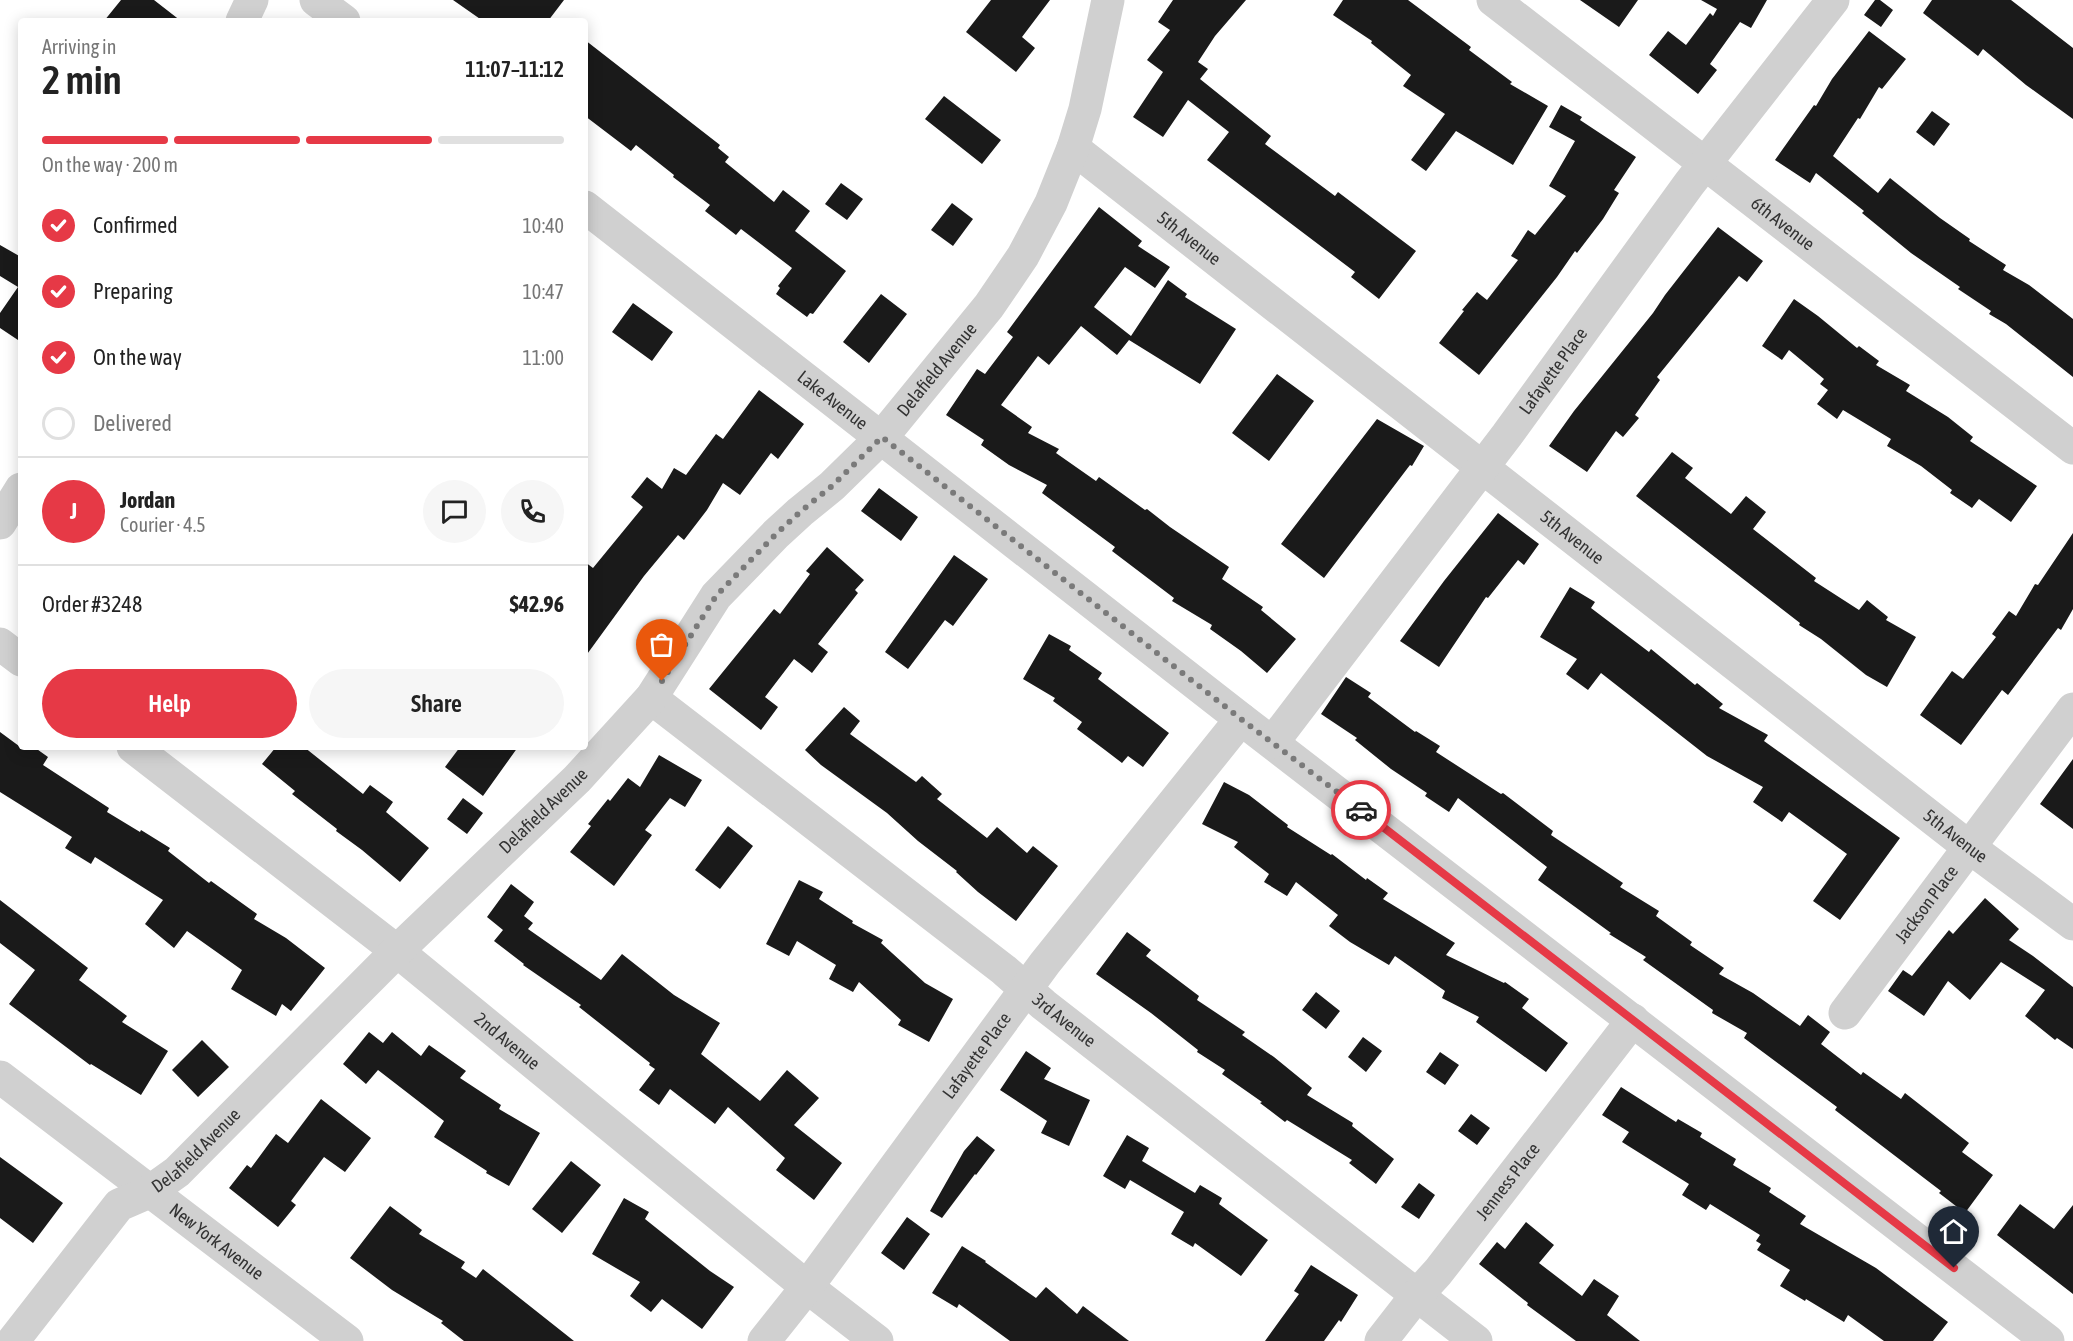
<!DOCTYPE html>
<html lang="en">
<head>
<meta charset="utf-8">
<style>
	body { margin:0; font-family:"Asap Condensed",sans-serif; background:#f6f6f6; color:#222; height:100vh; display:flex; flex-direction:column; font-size:22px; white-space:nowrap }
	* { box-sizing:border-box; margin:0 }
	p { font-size:20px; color:#767676 }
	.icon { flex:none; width:33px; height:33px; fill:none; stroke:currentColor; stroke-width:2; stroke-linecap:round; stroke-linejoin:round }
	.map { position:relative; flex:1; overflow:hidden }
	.sheet { position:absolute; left:18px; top:18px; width:570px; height:732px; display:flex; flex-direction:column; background:#fff; border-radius:6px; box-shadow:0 3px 15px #0003 }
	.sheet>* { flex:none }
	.pin { position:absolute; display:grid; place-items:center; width:51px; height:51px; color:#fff; margin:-62px -26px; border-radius:50% 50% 50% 0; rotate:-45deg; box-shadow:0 0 6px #0007 }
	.pin .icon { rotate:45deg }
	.courier { position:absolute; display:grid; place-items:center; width:60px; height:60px; margin:-30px; border:4px solid #e63946; border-radius:50%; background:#fff; color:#222; box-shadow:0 2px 8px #0007 }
	.head em { font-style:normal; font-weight:600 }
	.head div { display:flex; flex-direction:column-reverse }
	.head { display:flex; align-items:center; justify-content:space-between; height:102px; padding:0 24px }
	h1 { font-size:39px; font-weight:600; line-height:45px }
	.bar { display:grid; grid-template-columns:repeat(4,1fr); gap:9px 6px; align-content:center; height:72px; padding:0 24px }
	.bar i { height:8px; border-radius:4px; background:#e0e0e0 }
	.bar .active { background:#e63946 }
	.bar p { grid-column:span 4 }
	.line { display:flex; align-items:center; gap:15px; padding:0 24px; border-top:2px solid #e0e0e0 }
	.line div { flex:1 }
	.round { display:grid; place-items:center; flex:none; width:63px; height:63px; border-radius:32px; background:#f6f6f6 }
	ol { padding:0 24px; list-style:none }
	li { display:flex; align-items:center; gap:18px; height:66px }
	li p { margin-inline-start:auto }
	li .icon { padding:6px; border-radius:50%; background:#e63946; color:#fff; stroke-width:4 }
	li:last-child { color:#767676 }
	li i { width:33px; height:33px; border:3px solid #e0e0e0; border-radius:50% }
	.button { display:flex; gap:12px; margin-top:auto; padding:12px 24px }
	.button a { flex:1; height:69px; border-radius:36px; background:#e63946; color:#fff; font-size:24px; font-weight:600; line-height:69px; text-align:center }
	.button a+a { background:#f6f6f6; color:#222 }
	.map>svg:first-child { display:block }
</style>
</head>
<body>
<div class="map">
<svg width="2073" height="1341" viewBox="0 0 2073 1341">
	<rect width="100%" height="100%" fill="#fff"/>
	<!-- building -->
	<path fill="#1a1a1a" d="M 121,0 L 154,0 L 181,21 L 104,21 Z
		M 453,0 L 564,0 L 548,21 L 483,21 Z
		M 991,0 L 1050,0 L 1022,37 L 1035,48 L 1016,72 L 966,32 Z
		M 1173,0 L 1246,0 L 1215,36 L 1198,62 L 1208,69 L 1200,79 L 1271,136 L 1265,144 L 1335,196 L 1338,192 L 1416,251 L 1379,299 L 1351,277 L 1355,272 L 1207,160 L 1229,132 L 1188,100 L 1163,137 L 1133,117 L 1163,72 L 1147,60 L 1170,30 L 1158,22 Z
		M 1343,0 L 1408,0 L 1471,47 L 1469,50 L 1512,82 L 1510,84 L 1548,106 L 1513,165 L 1456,131 L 1426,171 L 1411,160 L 1445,114 L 1403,86 L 1411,75 L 1371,43 L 1372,41 L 1333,15 Z
		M 1580,0 L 1638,0 L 1619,27 Z
		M 1701,0 L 1767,0 L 1751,28 L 1740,22 L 1710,64 L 1717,70 L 1698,94 L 1649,55 L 1668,31 L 1686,45 L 1710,13 L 1713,16 L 1717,9 Z
		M 1875,0 L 1880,0 L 1893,10 L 1881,27 L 1864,15 Z
		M 1932,0 L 2011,0 L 2073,48 L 2073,119 L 2026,85 L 1983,49 L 1978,56 L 1923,13 Z
		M 1869,31 L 1906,59 L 1882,89 L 1879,87 L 1860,119 L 1858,118 L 1833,156 L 1878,193 L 1890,178 L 1940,218 L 1970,239 L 1969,241 L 2006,265 L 2003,270 L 2029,285 L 2073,319 L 2073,377 L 2006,324 L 1989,314 L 1991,311 L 1958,289 L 1960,287 L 1911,253 L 1862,213 L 1864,211 L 1816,173 L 1810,183 L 1775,160 L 1814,105 L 1816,106 L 1832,79 Z
		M 585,40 L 720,145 L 718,148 L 729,157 L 725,162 L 774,202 L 783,190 L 810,211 L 795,231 L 846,271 L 813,314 L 810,313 L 807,317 L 776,294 L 780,288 L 778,286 L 792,268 L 741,229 L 736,235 L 705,211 L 710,205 L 673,177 L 674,175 L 636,145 L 631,151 L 585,116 Z
		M 944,96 L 1001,140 L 982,164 L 925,119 Z
		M 1561,105 L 1582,117 L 1580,120 L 1636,157 L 1614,190 L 1619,193 L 1603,219 L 1577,253 L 1575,251 L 1557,277 L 1479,375 L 1439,343 L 1464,311 L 1462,310 L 1477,292 L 1487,300 L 1518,260 L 1511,256 L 1528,230 L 1535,235 L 1566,196 L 1549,186 L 1575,141 L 1549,127 Z
		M 1932,111 L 1950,124 L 1934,146 L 1916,132 Z
		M 841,183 L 863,199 L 847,220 L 825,204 Z
		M 952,203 L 973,219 L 953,246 L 931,230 Z
		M 1099,207 L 1142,241 L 1138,246 L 1170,267 L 1155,288 L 1125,267 L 1094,307 L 1131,336 L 1168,280 L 1187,294 L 1185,297 L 1236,329 L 1200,384 L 1129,340 L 1117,355 L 1081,326 L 1049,365 L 1038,356 L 1001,405 L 1032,427 L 1028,433 L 1059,449 L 1056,453 L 1096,481 L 1099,477 L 1145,510 L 1147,509 L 1170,527 L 1229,567 L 1222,579 L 1263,607 L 1261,610 L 1296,639 L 1267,673 L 1241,651 L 1210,629 L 1212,625 L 1172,601 L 1174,598 L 1112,551 L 1115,547 L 1042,493 L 1047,485 L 1009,465 L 981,445 L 984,440 L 946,415 L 977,369 L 985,374 L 1013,337 L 1007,332 Z
		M 1718,227 L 1763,261 L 1747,282 L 1739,276 L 1657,377 L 1660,380 L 1635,415 L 1639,418 L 1623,437 L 1616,431 L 1587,472 L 1549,446 L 1574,411 L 1653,313 L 1665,295 Z
		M 0,245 L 21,257 L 21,342 L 0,328 L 0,313 L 18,287 L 0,276 Z
		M 881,294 L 907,314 L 869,363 L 843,342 Z
		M 1794,299 L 1818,316 L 1857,348 L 1859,346 L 1879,361 L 1876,365 L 1910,385 L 1906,391 L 1948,417 L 1973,437 L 1970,441 L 2037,486 L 2011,522 L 1979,499 L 1972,508 L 1950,493 L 1952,490 L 1921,466 L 1887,446 L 1891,439 L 1843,410 L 1837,419 L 1817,404 L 1828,390 L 1820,384 L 1824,379 L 1789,350 L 1782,360 L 1762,346 Z
		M 633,303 L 673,332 L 652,361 L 612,332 Z
		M 1277,374 L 1314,401 L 1269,461 L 1232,433 Z
		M 759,390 L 804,424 L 778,459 L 771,453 L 740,495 L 723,483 L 707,510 L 684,540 L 678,535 L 644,576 L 585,657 L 585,562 L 593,568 L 643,507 L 631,497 L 647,477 L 662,489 L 674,468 L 686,475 L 716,434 L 723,439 Z
		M 1377,419 L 1424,446 L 1412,466 L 1410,465 L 1324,578 L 1281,544 Z
		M 1672,452 L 1693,468 L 1685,478 L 1731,514 L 1746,496 L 1766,512 L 1753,529 L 1816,578 L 1814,581 L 1859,610 L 1867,600 L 1888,617 L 1886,620 L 1916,637 L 1887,687 L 1866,675 L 1821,639 L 1799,625 L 1800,623 L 1636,496 Z
		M 879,488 L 918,517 L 901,541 L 861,511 Z
		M 1498,513 L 1539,544 L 1524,565 L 1518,560 L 1488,598 L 1486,597 L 1439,667 L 1400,641 L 1444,581 Z
		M 2073,533 L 2073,609 L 2061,630 L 2058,628 L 2008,695 L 2002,690 L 1961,745 L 1920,715 L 1952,671 L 1963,679 L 1996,637 L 1992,634 L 2009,611 L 2016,616 L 2035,584 L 2038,585 Z
		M 827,547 L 864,580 L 855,590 L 858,593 L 818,644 L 828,652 L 812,673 L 794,659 L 765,697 L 778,707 L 761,730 L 709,689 L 769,615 L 774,609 L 780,614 L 810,574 L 806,571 Z
		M 954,555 L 988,579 L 953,626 L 945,620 L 908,669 L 885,652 Z
		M 1570,587 L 1595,602 L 1591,608 L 1649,652 L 1651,649 L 1695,685 L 1697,683 L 1723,704 L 1719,708 L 1768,735 L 1764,741 L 1900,838 L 1840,920 L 1813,901 L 1847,854 L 1789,812 L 1782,822 L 1753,802 L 1763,787 L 1707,756 L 1601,673 L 1588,690 L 1566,674 L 1577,659 L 1540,637 Z
		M 1049,634 L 1071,646 L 1069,650 L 1102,673 L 1098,679 L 1169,733 L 1143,767 L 1128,756 L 1122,763 L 1105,750 L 1077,729 L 1082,722 L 1053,701 L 1055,698 L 1023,679 Z
		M 1346,677 L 1371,693 L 1368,697 L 1415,732 L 1416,731 L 1440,746 L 1436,752 L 1501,794 L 1503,793 L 1553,831 L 1551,835 L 1623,883 L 1620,887 L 1659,911 L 1656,916 L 1692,942 L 1690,945 L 1724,968 L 1719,974 L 1753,993 L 1800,1026 L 1808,1015 L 1830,1032 L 1821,1044 L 1861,1075 L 1863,1072 L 1901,1099 L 1905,1093 L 1969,1143 L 1962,1152 L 1993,1175 L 1965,1213 L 1939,1193 L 1941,1191 L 1835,1110 L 1837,1107 L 1744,1038 L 1747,1033 L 1712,1013 L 1713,1010 L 1643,960 L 1646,957 L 1609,934 L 1611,933 L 1538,880 L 1547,867 L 1458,798 L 1449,812 L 1425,796 L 1427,793 L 1391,769 L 1355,740 L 1357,738 L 1321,714 Z
		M 844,707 L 860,721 L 850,734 L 916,782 L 922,776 L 942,794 L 937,799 L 987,838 L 997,827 L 1027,853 L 1033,846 L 1058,866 L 1016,921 L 978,892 L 956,872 L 957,871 L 918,841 L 887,813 L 821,765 L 805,750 Z
		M 0,732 L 19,746 L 21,744 L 21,747 L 34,747 L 48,757 L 43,765 L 109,808 L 107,812 L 140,832 L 141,830 L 170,848 L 168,851 L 209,883 L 211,881 L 257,914 L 254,919 L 286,938 L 325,968 L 291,1011 L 282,1004 L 276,1016 L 231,989 L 242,970 L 187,931 L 174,948 L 145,924 L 163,900 L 95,857 L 91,864 L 65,848 L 72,837 L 0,792 Z
		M 276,747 L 304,747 L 363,794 L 370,785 L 393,802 L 386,812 L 429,848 L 400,882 L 362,850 L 336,831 L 337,829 L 292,794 L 295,791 L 262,764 Z
		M 460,747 L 518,747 L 483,796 L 445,767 Z
		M 659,755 L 702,780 L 685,807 L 670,798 L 645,830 L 652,835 L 614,886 L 570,852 L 591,826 L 588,824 L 608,799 L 610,801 L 628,778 L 640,787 Z
		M 2073,759 L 2073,829 L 2040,804 Z
		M 1224,782 L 1249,795 L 1288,825 L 1287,827 L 1331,855 L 1332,854 L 1366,880 L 1367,878 L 1388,893 L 1383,899 L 1455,943 L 1446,955 L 1504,983 L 1505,982 L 1529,999 L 1522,1008 L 1568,1043 L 1546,1072 L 1476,1022 L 1479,1017 L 1442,998 L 1445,991 L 1395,956 L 1389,965 L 1350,942 L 1329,926 L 1338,915 L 1296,882 L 1287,896 L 1264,882 L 1269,874 L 1234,847 L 1238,842 L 1202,824 Z
		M 463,798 L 483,813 L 467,834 L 447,819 Z
		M 728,826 L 753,846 L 720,889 L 695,870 Z
		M 799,880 L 823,892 L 819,899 L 853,921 L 852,923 L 883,940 L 881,943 L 925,983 L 953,999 L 929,1042 L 898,1025 L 901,1020 L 859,982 L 853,992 L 829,979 L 836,965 L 797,941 L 789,956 L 766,944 Z
		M 511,884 L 534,902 L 524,916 L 533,923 L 528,929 L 601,980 L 622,954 L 674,995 L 720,1023 L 701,1054 L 760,1101 L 787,1070 L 819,1098 L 794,1125 L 842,1163 L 814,1200 L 776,1170 L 785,1158 L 728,1107 L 715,1124 L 670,1089 L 659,1105 L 639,1090 L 655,1069 L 649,1065 L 650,1063 L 579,1007 L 581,1005 L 523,965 L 524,964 L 494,941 L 503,930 L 487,917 Z
		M 1985,898 L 2019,929 L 2009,940 L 2033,956 L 2073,987 L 2073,1049 L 2057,1038 L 2055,1040 L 2025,1016 L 2045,990 L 2001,962 L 1970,1000 L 1948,981 L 1924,1016 L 1888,991 L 1903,970 L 1912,976 L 1949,930 L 1953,934 Z
		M 0,900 L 88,968 L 79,980 L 127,1016 L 122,1022 L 168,1051 L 141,1095 L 91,1064 L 90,1065 L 9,1004 L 35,970 L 0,943 Z
		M 1127,932 L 1151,950 L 1146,956 L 1199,996 L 1197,1000 L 1245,1032 L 1242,1035 L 1274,1057 L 1312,1088 L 1307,1095 L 1353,1123 L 1352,1126 L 1394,1159 L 1376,1184 L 1349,1163 L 1352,1160 L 1287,1120 L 1285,1122 L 1260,1103 L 1262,1102 L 1222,1074 L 1225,1070 L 1197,1052 L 1198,1050 L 1151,1013 L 1096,974 Z
		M 1316,992 L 1340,1011 L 1326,1029 L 1302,1010 Z
		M 369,1032 L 383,1043 L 392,1032 L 421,1056 L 429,1045 L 466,1071 L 460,1078 L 501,1105 L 499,1109 L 540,1133 L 509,1186 L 486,1173 L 487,1171 L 434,1137 L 444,1121 L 378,1070 L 366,1084 L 343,1064 Z
		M 1363,1037 L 1382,1051 L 1366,1072 L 1348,1057 Z
		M 202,1040 L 229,1067 L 198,1097 L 172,1070 Z
		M 1026,1051 L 1051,1068 L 1044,1079 L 1090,1100 L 1069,1146 L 1041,1133 L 1047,1121 L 1000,1090 Z
		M 1440,1052 L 1459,1065 L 1445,1085 L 1426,1072 Z
		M 1621,1087 L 1676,1122 L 1678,1119 L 1702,1133 L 1700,1137 L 1736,1159 L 1733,1165 L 1771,1188 L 1769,1192 L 1806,1216 L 1800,1224 L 1876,1268 L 1948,1322 L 1933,1341 L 1884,1341 L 1848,1315 L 1844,1322 L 1806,1299 L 1805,1301 L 1780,1286 L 1790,1270 L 1757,1250 L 1761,1244 L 1756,1241 L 1760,1235 L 1710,1204 L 1706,1210 L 1682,1195 L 1689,1184 L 1622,1142 L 1629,1132 L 1602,1115 Z
		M 321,1099 L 371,1138 L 345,1172 L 324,1157 L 291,1201 L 296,1205 L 278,1227 L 229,1188 L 247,1165 L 251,1168 L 276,1134 L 288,1143 Z
		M 1471,1114 L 1490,1128 L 1477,1145 L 1458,1131 Z
		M 1127,1135 L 1149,1148 L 1142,1161 L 1195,1193 L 1200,1185 L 1222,1198 L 1219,1204 L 1268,1240 L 1241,1276 L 1195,1243 L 1193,1247 L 1171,1234 L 1184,1212 L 1130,1180 L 1125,1189 L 1103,1176 Z
		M 977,1136 L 995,1150 L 976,1175 L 975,1174 L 942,1218 L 930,1211 L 964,1151 Z
		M 0,1157 L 63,1203 L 33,1243 L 0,1218 Z
		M 571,1161 L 601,1185 L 562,1233 L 532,1209 Z
		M 1419,1183 L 1435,1195 L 1419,1219 L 1401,1207 Z
		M 624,1198 L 649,1212 L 645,1219 L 710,1271 L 734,1287 L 702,1329 L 662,1299 L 651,1312 L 630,1296 L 640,1282 L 592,1254 Z
		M 2020,1204 L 2054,1229 L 2073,1205 L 2073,1294 L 1997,1235 Z
		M 390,1206 L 422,1230 L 419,1234 L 465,1262 L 461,1268 L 476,1278 L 483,1269 L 574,1341 L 464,1341 L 441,1323 L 443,1321 L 392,1290 L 350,1258 Z
		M 907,1217 L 930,1234 L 904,1270 L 881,1253 Z
		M 1526,1222 L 1554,1245 L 1539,1263 L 1582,1296 L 1594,1279 L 1619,1296 L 1607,1315 L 1640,1341 L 1576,1341 L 1527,1305 L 1528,1303 L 1479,1264 L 1497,1242 L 1505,1249 Z
		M 962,1246 L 986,1261 L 985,1262 L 1036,1298 L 1046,1287 L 1077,1314 L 1083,1306 L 1129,1341 L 1010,1341 L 959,1304 L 957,1308 L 932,1293 Z
		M 1311,1265 L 1358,1295 L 1341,1322 L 1339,1320 L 1324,1341 L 1265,1341 L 1299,1294 L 1294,1291 Z"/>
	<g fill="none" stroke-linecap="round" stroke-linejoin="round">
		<!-- minor -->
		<g stroke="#d0d0d0" stroke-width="33">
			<path d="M 316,0 L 344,21"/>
			<path id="s1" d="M 1493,0 L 2073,448"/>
			<path d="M 242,21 L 252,0"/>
			<path id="s2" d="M 1073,148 L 1969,847 L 2073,924"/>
			<path id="s3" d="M 585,207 L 1241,719 L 2048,1341"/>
			<path d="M 0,523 L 21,489"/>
			<path d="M 0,644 L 21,660"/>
			<path id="s4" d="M 651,698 L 1004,970 L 1044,1005 L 1476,1341"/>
			<path id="s5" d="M 1273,742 L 1507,435 L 1689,184 L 1833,0"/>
			<path id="s6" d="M 133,747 L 397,951 L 807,1287 L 877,1341"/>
			<path id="s7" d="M 1845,1013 L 2073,709"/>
			<path id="s8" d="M 0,1077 L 347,1341"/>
			<path id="s9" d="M 13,1341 L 119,1205 L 149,1192 L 177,1172 L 397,951 L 577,779 L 651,698 L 716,596 L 776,534 L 800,512 L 832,486 L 882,437 L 989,306 L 1023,256 L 1051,203 L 1073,148 L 1085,109 L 1108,0"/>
			<path id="s10" d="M 764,1341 L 807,1287 L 1045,963 L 1241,719"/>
			<path id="s11" d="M 1381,1341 L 1416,1296 L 1438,1272 L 1633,1020"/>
		</g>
	</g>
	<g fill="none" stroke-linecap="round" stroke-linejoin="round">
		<!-- done -->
		<path stroke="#7a7a7a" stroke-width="6" stroke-dasharray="0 10.8" d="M 662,681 L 716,596 L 776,534 L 800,512 L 832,486 L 882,437 L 1241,719 L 1361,810"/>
		<!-- route -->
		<path stroke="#e63946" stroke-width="8" d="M 1361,810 L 1954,1268"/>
	</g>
	<g text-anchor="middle" stroke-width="6" stroke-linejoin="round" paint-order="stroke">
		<!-- street labels -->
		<g font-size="18" fill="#333" stroke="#fff">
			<text dy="6" stroke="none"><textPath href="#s1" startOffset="366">6th Avenue</textPath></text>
			<text dy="6" stroke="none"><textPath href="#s2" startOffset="147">5th Avenue</textPath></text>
			<text dy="6" stroke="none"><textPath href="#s9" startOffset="1348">Delafield Avenue</textPath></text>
			<text dy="6" stroke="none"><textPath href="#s5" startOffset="465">Lafayette Place</textPath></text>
			<text dy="6" stroke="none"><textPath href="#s3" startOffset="314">Lake Avenue</textPath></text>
			<text dy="6" stroke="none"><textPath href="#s2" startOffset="633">5th Avenue</textPath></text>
			<text dy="6" stroke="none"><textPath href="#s9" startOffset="754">Delafield Avenue</textPath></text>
			<text dy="6" stroke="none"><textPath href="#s2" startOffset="1119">5th Avenue</textPath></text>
			<text dy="6" stroke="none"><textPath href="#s7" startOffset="136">Jackson Place</textPath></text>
			<text dy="6" stroke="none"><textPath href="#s4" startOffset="524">3rd Avenue</textPath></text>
			<text dy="6" stroke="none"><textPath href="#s6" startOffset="476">2nd Avenue</textPath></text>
			<text dy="6" stroke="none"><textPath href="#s10" startOffset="356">Lafayette Place</textPath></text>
			<text dy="6" stroke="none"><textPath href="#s9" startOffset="268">Delafield Avenue</textPath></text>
			<text dy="6" stroke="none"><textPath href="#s11" startOffset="204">Jenness Place</textPath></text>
			<text dy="6" stroke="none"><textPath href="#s8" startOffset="272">New York Avenue</textPath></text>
		</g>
	</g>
</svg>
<div class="pin" style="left:662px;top:681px;background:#ea580c"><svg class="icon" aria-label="bag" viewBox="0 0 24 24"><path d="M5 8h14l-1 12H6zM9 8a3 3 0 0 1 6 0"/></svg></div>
<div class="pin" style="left:1954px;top:1268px;background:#1f2937"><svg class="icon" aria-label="home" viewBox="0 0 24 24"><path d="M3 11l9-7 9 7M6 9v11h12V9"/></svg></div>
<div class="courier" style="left:1361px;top:810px"><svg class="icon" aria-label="car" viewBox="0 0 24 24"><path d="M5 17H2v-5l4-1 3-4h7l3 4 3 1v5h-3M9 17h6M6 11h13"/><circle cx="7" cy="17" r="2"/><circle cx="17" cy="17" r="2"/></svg></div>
<section class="sheet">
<div class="head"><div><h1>2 min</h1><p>Arriving in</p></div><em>11:07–11:12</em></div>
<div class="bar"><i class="active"></i><i class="active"></i><i class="active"></i><i></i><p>On the way · 200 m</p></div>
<ol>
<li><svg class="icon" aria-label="check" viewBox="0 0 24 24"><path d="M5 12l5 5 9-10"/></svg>Confirmed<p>10:40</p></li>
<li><svg class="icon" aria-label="check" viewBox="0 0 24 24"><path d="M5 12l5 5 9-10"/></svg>Preparing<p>10:47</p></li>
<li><svg class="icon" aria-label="check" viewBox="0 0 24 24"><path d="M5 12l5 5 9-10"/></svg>On the way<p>11:00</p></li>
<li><i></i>Delivered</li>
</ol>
<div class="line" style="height:108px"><b class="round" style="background:#e63946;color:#fff">J</b><div><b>Jordan</b><p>Courier · 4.5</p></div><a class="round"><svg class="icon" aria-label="chat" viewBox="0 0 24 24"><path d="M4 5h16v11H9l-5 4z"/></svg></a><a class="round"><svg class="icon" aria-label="phone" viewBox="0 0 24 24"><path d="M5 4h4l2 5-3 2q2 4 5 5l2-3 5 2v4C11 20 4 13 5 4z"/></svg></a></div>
<div class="line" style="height:78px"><div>Order #3248</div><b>$42.96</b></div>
<div class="button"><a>Help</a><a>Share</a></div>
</section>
</div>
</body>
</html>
